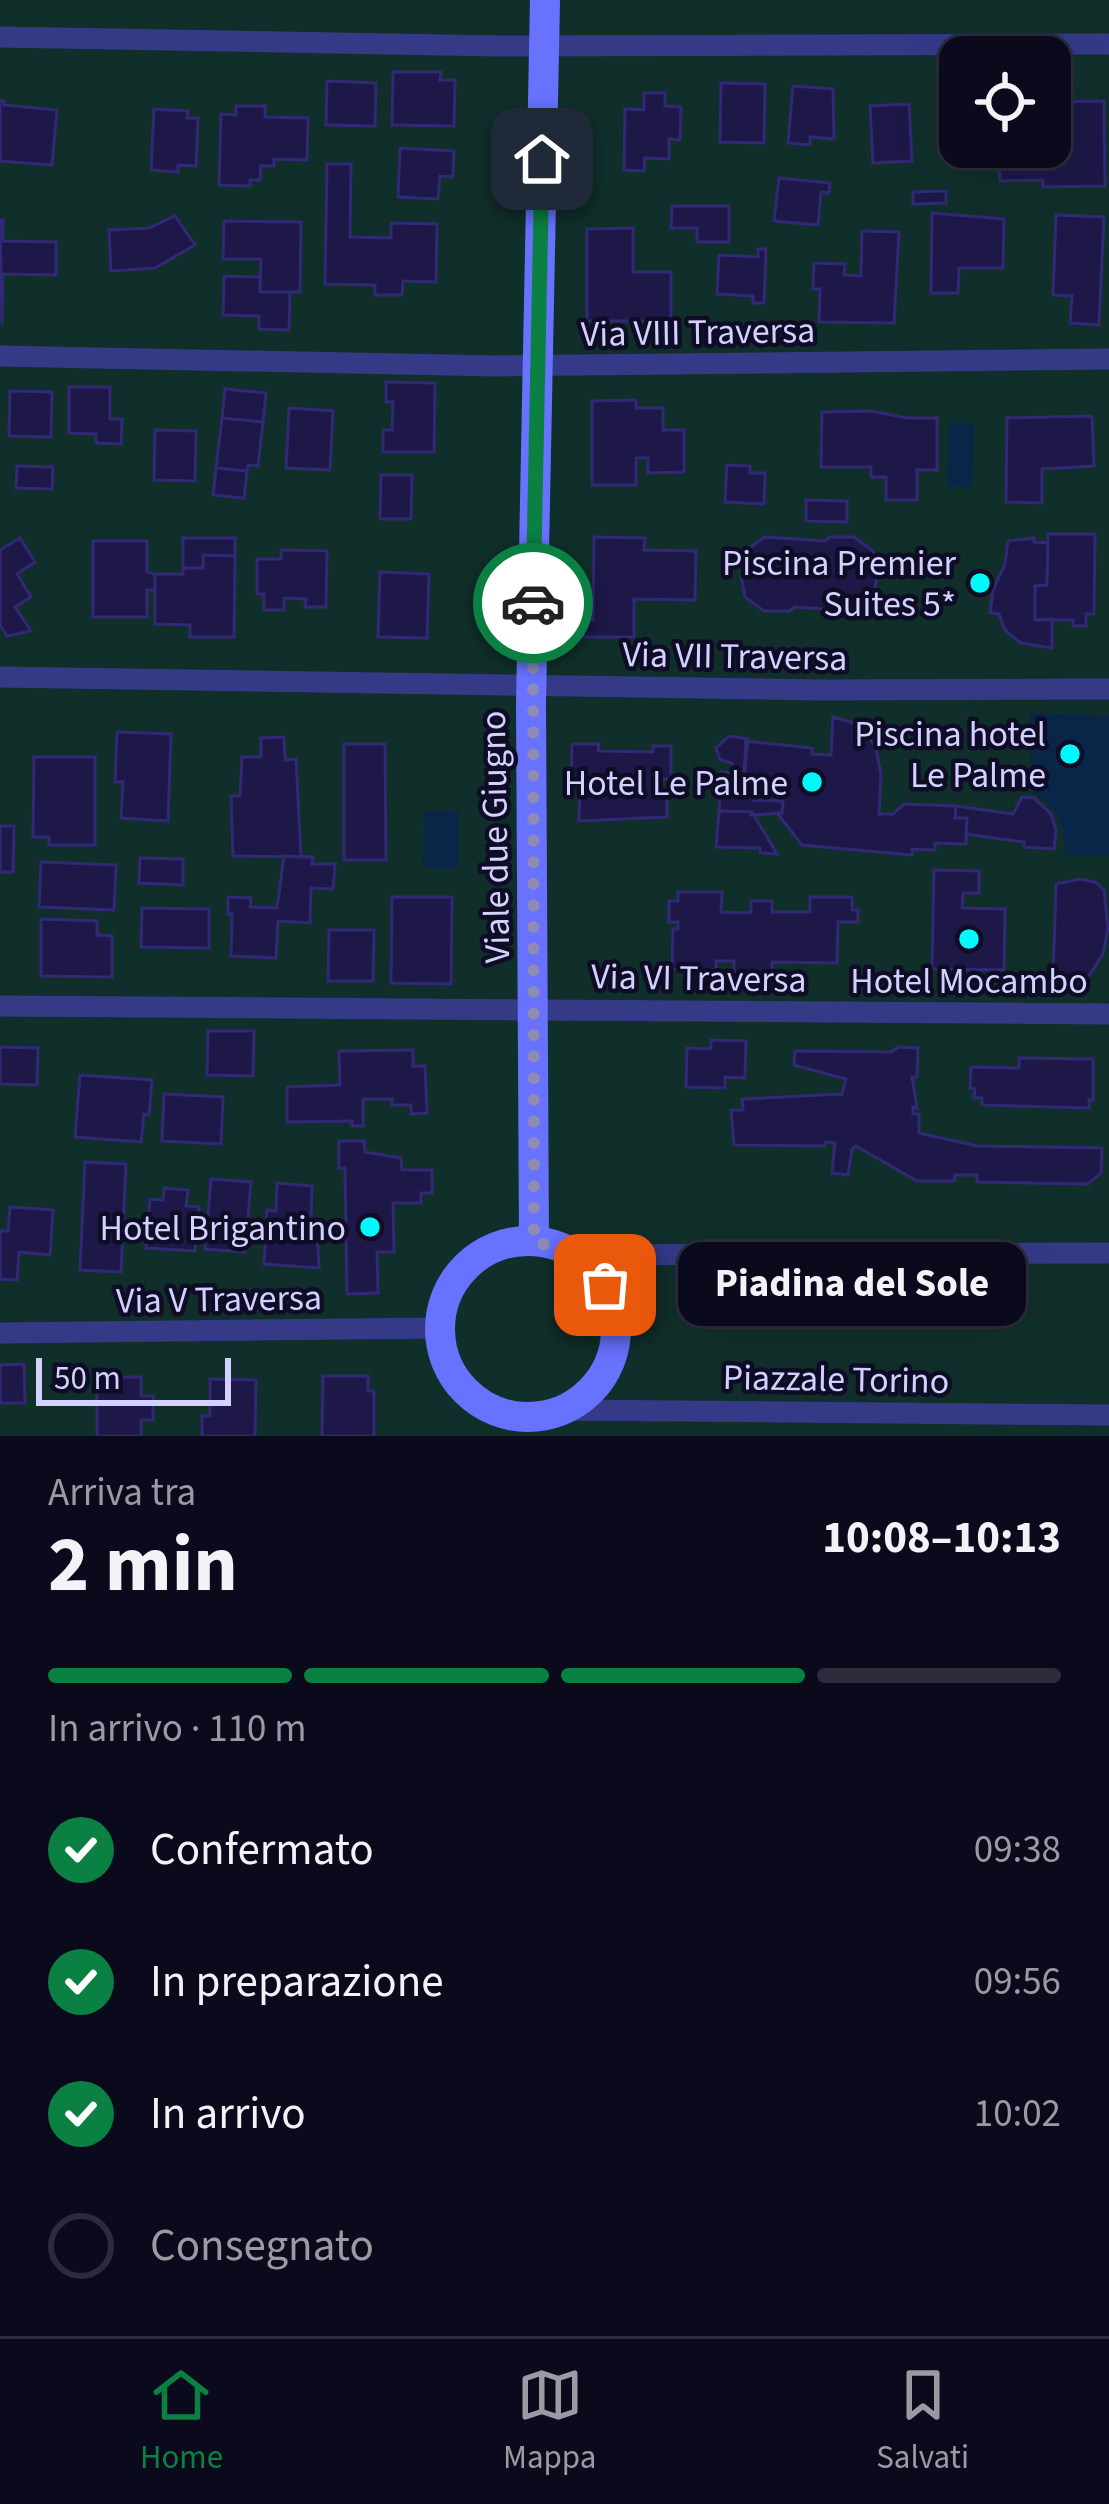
<!DOCTYPE html>
<html lang="it">
<head>
<meta charset="utf-8">
<style>
	body { margin:0; font-family:"Source Sans 3",sans-serif; background:#191829; color:#f1f3f6; height:100vh; display:flex; flex-direction:column; font-size:45px; white-space:nowrap }
	* { box-sizing:border-box; margin:0 }
	p { font-size:39px; color:#9a9aa3 }
	.icon { flex:none; width:66px; height:66px; fill:none; stroke:currentColor; stroke-width:2; stroke-linecap:round; stroke-linejoin:round }
	.map { position:relative; height:1436px; overflow:hidden }
	.side { display:flex; flex-direction:column; background:#0b0a1c; flex:1 }
	.side>* { flex:none }
	.buttons { position:absolute; left:939px; top:36px; display:grid; gap:24px }
	.buttons a { display:grid; place-items:center; width:132px; height:132px; border-radius:24px; background:#0b0a1c; box-shadow:0 12px 48px #0002,0 0 0 3px #2b2b3b; font-size:60px }
	.scale { position:absolute; left:36px; bottom:30px; width:195px; box-sizing:border-box; padding-left:12px; border:6px solid #d2d1ff; border-top:0; font-size:33px; line-height:42px; white-space:nowrap; color:#d2d1ff; -webkit-text-stroke:9px #0f0d25; paint-order:stroke }
	.pin { position:absolute; display:grid; place-items:center; width:102px; height:102px; color:#fff; margin:-51px; border-radius:24px; box-shadow:0 6px 18px #0006 }
	.courier { position:absolute; display:grid; place-items:center; width:120px; height:120px; margin:-60px; border:9px solid #0b8043; border-radius:50%; background:#fff; color:#222; box-shadow:0 3px 15px #0007 }
	.bubble { position:absolute; height:84px; border-radius:24px; background:#0b0a1c; box-shadow:0 12px 48px #0002,0 0 0 3px #2b2b3b; font-size:39px; font-weight:700; line-height:84px; text-align:center }
	.summary em { font-style:normal; font-weight:700 }
	.summary div { display:flex; flex-direction:column-reverse }
	.summary { display:flex; align-items:center; justify-content:space-between; height:204px; padding:0 48px }
	h1 { font-size:78px; font-weight:700; line-height:90px }
	.bar { display:grid; grid-template-columns:repeat(4,1fr); gap:18px 12px; align-content:center; height:144px; padding:0 48px }
	.bar i { height:15px; border-radius:9px; background:#2b2b3b }
	.bar .current { background:#0b8043 }
	.bar p { grid-column:span 4 }
	ol { padding:0 48px; list-style:none }
	li { display:flex; align-items:center; gap:36px; height:132px }
	li p { margin-inline-start:auto }
	li .icon { padding:12px; border-radius:50%; background:#0b8043; color:#fff; stroke-width:4 }
	li:last-child { color:#9a9aa3 }
	li i { width:66px; height:66px; border:6px solid #2b2b3b; border-radius:50% }
	.tabs { display:flex; justify-content:space-around; align-items:center; height:168px; border-top:3px solid #2b2b3b; background:#0b0a1c; font-size:33px; color:#9a9aa3 }
	.tabs a { display:grid; justify-items:center; gap:6px }
	.tabs .current { color:#0b8043 }
	.map>svg:first-child { display:block }
</style>
</head>
<body>
<div class="map">
<svg width="1109" height="1436" viewBox="0 0 1109 1436">
	<rect width="100%" height="100%" fill="#0f0d25"/>
	<!-- green -->
	<path fill="#102f2b" fill-rule="evenodd" d="M 0,0 L 1109,0 L 1109,1436 L 0,1436 ZM 960,57 L 1050,57 L 1050,147 L 960,147 Z"/>
	<!-- water -->
	<path fill="#092648" d="M 949,423 L 974,424 L 972,487 L 947,486 Z
		M 1030,713 L 1109,716 L 1109,855 L 1065,855 C 1066,823 1057,810 1032,792 Z
		M 424,811 L 459,812 L 459,867 L 423,867 Z"/>
	<!-- building -->
	<path fill="#1d1847" stroke="#312975" stroke-width="3" d="M 393,72 L 441,72 L 440,80 L 455,80 L 454,126 L 392,125 Z
		M 327,81 L 376,83 L 375,126 L 326,125 Z
		M 721,83 L 765,84 L 764,143 L 720,142 Z
		M 793,86 L 833,89 L 834,139 L 810,137 L 810,145 L 788,143 Z
		M 644,93 L 665,93 L 665,106 L 681,107 L 680,140 L 669,139 L 669,159 L 645,158 L 644,171 L 624,170 L 625,109 L 644,110 Z
		M 0,101 L 4,101 L 4,105 L 57,110 L 52,165 L 0,161 Z
		M 1104,101 L 1105,186 L 1043,187 L 1043,180 L 1000,181 L 999,153 L 989,154 L 989,147 L 1050,147 L 1050,102 Z
		M 909,104 L 912,161 L 873,163 L 870,106 Z
		M 236,106 L 265,106 L 265,117 L 308,118 L 307,160 L 274,159 L 274,166 L 261,166 L 260,180 L 250,180 L 250,186 L 219,185 L 221,114 L 236,115 Z
		M 154,109 L 188,111 L 187,118 L 198,118 L 196,166 L 178,165 L 178,172 L 151,170 Z
		M 400,148 L 454,151 L 453,177 L 440,176 L 438,199 L 398,197 Z
		M 327,164 L 351,164 L 350,237 L 391,238 L 391,223 L 437,224 L 436,282 L 403,281 L 402,295 L 375,295 L 375,285 L 325,284 Z
		M 779,178 L 830,183 L 829,193 L 821,192 L 818,225 L 774,221 Z
		M 946,191 L 946,203 L 913,204 L 913,192 Z
		M 672,206 L 729,206 L 729,242 L 697,242 L 697,228 L 671,228 Z
		M 932,213 L 1004,219 L 1003,268 L 959,268 L 958,293 L 931,293 Z
		M 1056,215 L 1104,217 L 1099,325 L 1070,323 L 1072,296 L 1053,295 Z
		M 175,216 L 195,245 L 155,268 L 111,271 L 109,230 L 149,228 Z
		M 0,220 L 3,220 L 3,241 L 56,242 L 56,275 L 3,274 L 2,325 Z
		M 224,221 L 301,222 L 300,292 L 260,292 L 261,259 L 223,259 Z
		M 633,228 L 633,272 L 671,272 L 671,321 L 587,321 L 587,229 Z
		M 862,231 L 899,232 L 894,323 L 819,322 L 820,289 L 813,289 L 814,263 L 845,264 L 844,275 L 861,276 Z
		M 758,249 L 766,249 L 764,303 L 753,303 L 753,296 L 717,294 L 719,255 L 758,257 Z
		M 224,276 L 260,277 L 260,292 L 290,292 L 289,330 L 259,329 L 259,316 L 223,315 Z
		M 386,382 L 435,383 L 434,452 L 383,452 L 383,430 L 392,430 L 393,402 L 386,402 Z
		M 69,387 L 110,387 L 110,419 L 122,419 L 121,444 L 96,443 L 96,434 L 69,433 Z
		M 225,389 L 266,393 L 263,422 L 222,418 Z
		M 10,391 L 52,392 L 51,437 L 9,436 Z
		M 636,400 L 636,408 L 663,408 L 663,430 L 684,430 L 684,472 L 648,473 L 648,458 L 636,458 L 636,485 L 592,485 L 592,401 Z
		M 289,408 L 333,411 L 330,470 L 286,468 Z
		M 871,411 L 907,418 L 937,418 L 937,470 L 917,470 L 917,500 L 886,500 L 886,477 L 871,477 L 871,467 L 821,467 L 822,412 Z
		M 1092,416 L 1094,466 L 1042,469 L 1042,503 L 1006,502 L 1007,418 Z
		M 222,418 L 263,422 L 258,466 L 248,465 L 247,471 L 216,468 Z
		M 155,430 L 196,431 L 195,481 L 154,480 Z
		M 727,465 L 750,466 L 750,473 L 765,473 L 764,504 L 725,502 Z
		M 17,466 L 53,467 L 52,489 L 16,488 Z
		M 216,468 L 247,471 L 244,498 L 213,495 Z
		M 381,475 L 412,475 L 411,519 L 380,519 Z
		M 806,500 L 847,501 L 847,522 L 806,521 Z
		M 1048,534 L 1095,534 L 1094,614 L 1086,614 L 1086,626 L 1073,626 L 1073,620 L 1035,620 L 1035,586 L 1047,585 Z
		M 594,537 L 645,538 L 644,550 L 696,551 L 695,600 L 634,599 L 634,637 L 583,637 L 583,620 L 593,620 Z
		M 765,537 L 825,541 L 830,537 L 854,537 L 873,551 L 878,572 L 873,597 L 854,611 L 795,607 L 789,611 L 764,611 L 745,597 L 741,576 L 745,551 Z
		M 20,538 L 35,562 L 17,574 L 31,597 L 15,607 L 31,631 L 7,636 L 0,625 L 0,550 Z
		M 183,538 L 235,538 L 235,556 L 203,555 L 203,568 L 183,568 Z
		M 1034,538 L 1034,542 L 1048,543 L 1047,585 L 1035,586 L 1035,620 L 1052,619 L 1052,648 L 1021,643 L 1005,630 L 999,614 L 990,613 L 993,590 L 1005,564 L 1008,541 Z
		M 93,541 L 147,541 L 147,572 L 155,574 L 155,590 L 147,590 L 147,617 L 93,617 Z
		M 281,550 L 327,551 L 326,607 L 305,607 L 306,599 L 284,598 L 284,610 L 264,610 L 264,594 L 257,594 L 257,559 L 281,559 Z
		M 203,555 L 235,556 L 234,637 L 190,637 L 190,625 L 155,624 L 155,574 L 183,574 L 183,568 L 203,568 Z
		M 380,572 L 429,574 L 427,638 L 378,637 Z
		M 833,717 L 861,725 L 876,748 L 881,775 L 879,814 L 893,814 L 904,804 L 956,806 L 955,818 L 967,818 L 966,844 L 935,843 L 935,850 L 912,849 L 912,855 L 802,845 L 777,813 L 782,813 L 783,801 L 753,800 L 754,791 L 743,790 L 746,741 L 812,748 L 812,754 L 831,755 Z
		M 117,732 L 171,734 L 168,821 L 121,818 L 123,782 L 115,782 Z
		M 729,736 L 748,739 L 743,790 L 754,791 L 753,800 L 783,801 L 782,813 L 751,815 L 752,812 L 719,811 L 721,772 L 732,773 L 732,763 L 720,760 L 716,748 Z
		M 284,737 L 285,760 L 296,759 L 301,857 L 233,856 L 231,796 L 240,796 L 242,757 L 261,757 L 261,738 Z
		M 344,744 L 385,744 L 386,860 L 344,860 Z
		M 572,744 L 599,744 L 598,751 L 653,752 L 653,746 L 671,746 L 671,779 L 660,779 L 660,789 L 667,790 L 667,817 L 579,821 L 580,786 L 571,785 Z
		M 34,757 L 95,757 L 95,845 L 49,845 L 49,837 L 33,837 Z
		M 1022,797 L 1034,798 L 1051,814 L 1056,830 L 1054,849 L 1024,847 L 1024,842 L 966,834 L 967,818 L 955,818 L 956,806 L 1013,814 Z
		M 719,811 L 752,812 L 777,854 L 760,853 L 760,848 L 716,847 Z
		M 0,826 L 14,826 L 13,872 L 0,872 Z
		M 284,856 L 313,857 L 312,864 L 335,864 L 333,889 L 311,888 L 310,923 L 278,921 L 276,958 L 231,956 L 232,914 L 228,914 L 228,897 L 251,898 L 250,907 L 277,908 Z
		M 140,858 L 183,859 L 183,885 L 139,883 Z
		M 41,862 L 116,865 L 114,910 L 39,907 Z
		M 934,870 L 979,871 L 979,893 L 963,893 L 962,908 L 1005,909 L 1004,970 L 932,969 Z
		M 1080,879 L 1095,882 L 1104,890 L 1108,928 L 1103,954 L 1088,977 L 1053,979 L 1056,884 Z
		M 678,892 L 722,892 L 721,912 L 751,913 L 751,901 L 772,901 L 772,912 L 810,912 L 810,897 L 852,897 L 852,910 L 858,910 L 858,922 L 838,922 L 837,963 L 772,962 L 772,972 L 734,972 L 734,961 L 716,961 L 716,970 L 672,969 L 673,929 L 678,929 L 678,922 L 669,922 L 669,901 L 678,901 Z
		M 392,897 L 452,897 L 451,984 L 391,983 Z
		M 142,908 L 209,909 L 209,948 L 141,947 Z
		M 41,919 L 97,921 L 97,935 L 112,936 L 112,977 L 41,976 Z
		M 329,930 L 374,930 L 373,981 L 328,981 Z
		M 208,1031 L 254,1031 L 253,1076 L 207,1075 Z
		M 711,1040 L 746,1041 L 745,1078 L 725,1077 L 725,1088 L 686,1087 L 687,1048 L 711,1049 Z
		M 0,1047 L 38,1048 L 37,1085 L 0,1084 Z
		M 898,1047 L 918,1048 L 917,1077 L 912,1077 L 917,1108 L 913,1107 L 913,1114 L 919,1114 L 919,1133 L 977,1146 L 1102,1148 L 1101,1173 L 1088,1184 L 977,1182 L 977,1175 L 955,1175 L 954,1181 L 917,1181 L 856,1146 L 852,1149 L 848,1175 L 832,1173 L 835,1143 L 826,1142 L 825,1146 L 734,1145 L 731,1110 L 743,1110 L 742,1099 L 842,1094 L 846,1079 L 794,1065 L 795,1051 L 892,1052 Z
		M 413,1050 L 413,1066 L 425,1066 L 427,1113 L 411,1114 L 411,1105 L 392,1105 L 392,1099 L 363,1099 L 363,1126 L 352,1126 L 352,1121 L 287,1122 L 287,1087 L 340,1085 L 339,1051 Z
		M 1019,1058 L 1093,1059 L 1093,1100 L 1089,1100 L 1089,1108 L 982,1105 L 982,1098 L 974,1098 L 975,1089 L 970,1088 L 971,1067 L 1019,1068 Z
		M 80,1075 L 152,1080 L 149,1115 L 144,1114 L 141,1142 L 75,1137 Z
		M 164,1094 L 223,1097 L 221,1144 L 162,1141 Z
		M 339,1141 L 364,1141 L 365,1152 L 401,1158 L 402,1170 L 432,1170 L 432,1193 L 421,1193 L 421,1203 L 393,1203 L 394,1252 L 377,1252 L 378,1293 L 347,1294 L 345,1168 L 339,1168 Z
		M 85,1162 L 126,1164 L 121,1272 L 80,1270 Z
		M 211,1179 L 251,1182 L 245,1252 L 205,1249 Z
		M 277,1183 L 312,1186 L 311,1217 L 317,1228 L 319,1268 L 264,1264 L 267,1210 L 276,1211 Z
		M 164,1188 L 188,1190 L 186,1206 L 199,1207 L 195,1251 L 146,1248 L 150,1199 L 163,1200 Z
		M 10,1207 L 53,1210 L 50,1255 L 19,1252 L 17,1280 L 0,1279 L 0,1231 L 8,1231 Z
		M 24,1364 L 25,1403 L 0,1403 L 0,1365 Z
		M 323,1376 L 368,1376 L 368,1391 L 374,1391 L 374,1436 L 322,1436 Z
		M 97,1377 L 141,1377 L 141,1396 L 153,1396 L 153,1420 L 141,1420 L 141,1436 L 97,1436 Z
		M 210,1379 L 256,1380 L 255,1436 L 202,1436 L 202,1416 L 210,1416 Z"/>
	<g fill="none" stroke-linecap="round" stroke-linejoin="round">
		<!-- street -->
		<path stroke="#353a87" stroke-width="21" d="M 0,37 L 499,46 L 1109,44
			M 0,356 L 497,366 L 1109,359
			M 0,677 L 820,690 L 1109,689
			M 0,1006 L 1109,1014
			M 576,1255 L 1109,1253
			M 0,1333 L 439,1328
			M 563,1410 L 1109,1415"/>
		<!-- secondary -->
		<path stroke="#6872ff" stroke-width="30" d="M440 1329a88 88 0 1 1 176 0a88 88 0 1 1-176 0Z
			M 534,1241 L 531,703 L 545,0"/>
	</g>
	<g fill="none" stroke-linecap="round" stroke-linejoin="round">
		<!-- done -->
		<path stroke="#8e8cb3" stroke-width="12" stroke-dasharray="0 21.6" d="M 533,603 L 534,1241 L 576,1255 L 605,1285"/>
		<!-- route -->
		<path stroke="#0b8043" stroke-width="15" d="M 533,603 L 542,159"/>
	</g>
	<!-- markers -->
	<g fill="#00fafc" stroke="#0f0d25" stroke-width="4.5">
		<circle cx="980" cy="583" r="12"/>
		<circle cx="1070" cy="754" r="12"/>
		<circle cx="812" cy="782" r="12"/>
		<circle cx="969" cy="939" r="12"/>
		<circle cx="370" cy="1227" r="12"/>
	</g>
	<g text-anchor="middle" stroke-width="9" stroke-linejoin="round" paint-order="stroke">
		<!-- street labels -->
		<g font-size="36" fill="#d2d1ff" stroke="#0f0d25">
			<text transform="translate(698 331) rotate(-1)" y="13">Via VIII Traversa</text>
			<text transform="translate(735 655) rotate(1)" y="13">Via VII Traversa</text>
			<text transform="translate(494 837) rotate(-91)" y="13">Viale due Giugno</text>
			<text transform="translate(699 977) rotate(1)" y="13">Via VI Traversa</text>
			<text transform="translate(219 1298) rotate(-1)" y="13">Via V Traversa</text>
			<text transform="translate(836 1378) rotate(1)" y="13">Piazzale Torino</text>
		</g>
		<!-- poi labels -->
		<g font-size="36" fill="#d2d1ff" stroke="#0f0d25" text-anchor="end">
			<text x="956" y="575">Piscina Premier<tspan x="956" dy="41">Suites 5*</tspan></text>
			<text x="1046" y="746">Piscina hotel<tspan x="1046" dy="41">Le Palme</tspan></text>
			<text x="788" y="795">Hotel Le Palme</text>
			<text x="969" y="993" text-anchor="middle">Hotel Mocambo</text>
			<text x="346" y="1240">Hotel Brigantino</text>
		</g>
	</g>
</svg>
<div class="buttons">
<a><svg class="icon" aria-label="locate" viewBox="0 0 24 24"><circle cx="12" cy="12" r="6"/><path d="M12 2v4M12 18v4M2 12h4M18 12h4"/></svg></a>
</div>
<div class="scale">50 m</div>
<div class="pin" style="left:605px;top:1285px;background:#ea580c"><svg class="icon" aria-label="bag" viewBox="0 0 24 24"><path d="M5 8h14l-1 12H6zM9 8a3 3 0 0 1 6 0"/></svg></div>
<div class="pin" style="left:542px;top:159px;background:#1f2937"><svg class="icon" aria-label="home" viewBox="0 0 24 24"><path d="M3 11l9-7 9 7M6 9v11h12V9"/></svg></div>
<div class="courier" style="left:533px;top:603px"><svg class="icon" aria-label="car" viewBox="0 0 24 24"><path d="M5 17H2v-5l4-1 3-4h7l3 4 3 1v5h-3M9 17h6M6 11h13"/><circle cx="7" cy="17" r="2"/><circle cx="17" cy="17" r="2"/></svg></div>
<div class="bubble" style="left:678px;top:1242px;width:348px">Piadina del Sole</div>
</div>
<section class="side">
<div class="summary"><div><h1>2 min</h1><p>Arriva tra</p></div><em>10:08–10:13</em></div>
<div class="bar"><i class="current"></i><i class="current"></i><i class="current"></i><i></i><p>In arrivo · 110 m</p></div>
<ol>
<li><svg class="icon" aria-label="check" viewBox="0 0 24 24"><path d="M5 12l5 5 9-10"/></svg>Confermato<p>09:38</p></li>
<li><svg class="icon" aria-label="check" viewBox="0 0 24 24"><path d="M5 12l5 5 9-10"/></svg>In preparazione<p>09:56</p></li>
<li><svg class="icon" aria-label="check" viewBox="0 0 24 24"><path d="M5 12l5 5 9-10"/></svg>In arrivo<p>10:02</p></li>
<li><i></i>Consegnato</li>
</ol>
</section>
<nav class="tabs">
<a class="current"><svg class="icon" aria-label="home" viewBox="0 0 24 24"><path d="M3 11l9-7 9 7M6 9v11h12V9"/></svg>Home</a>
<a><svg class="icon" aria-label="map" viewBox="0 0 24 24"><path d="M3 6l6-2 6 2 6-2v14l-6 2-6-2-6 2zM9 4v14M15 6v14"/></svg>Mappa</a>
<a><svg class="icon" aria-label="saved" viewBox="0 0 24 24"><path d="M7 4h10v16l-5-4-5 4z"/></svg>Salvati</a>
</nav>
</body>
</html>
